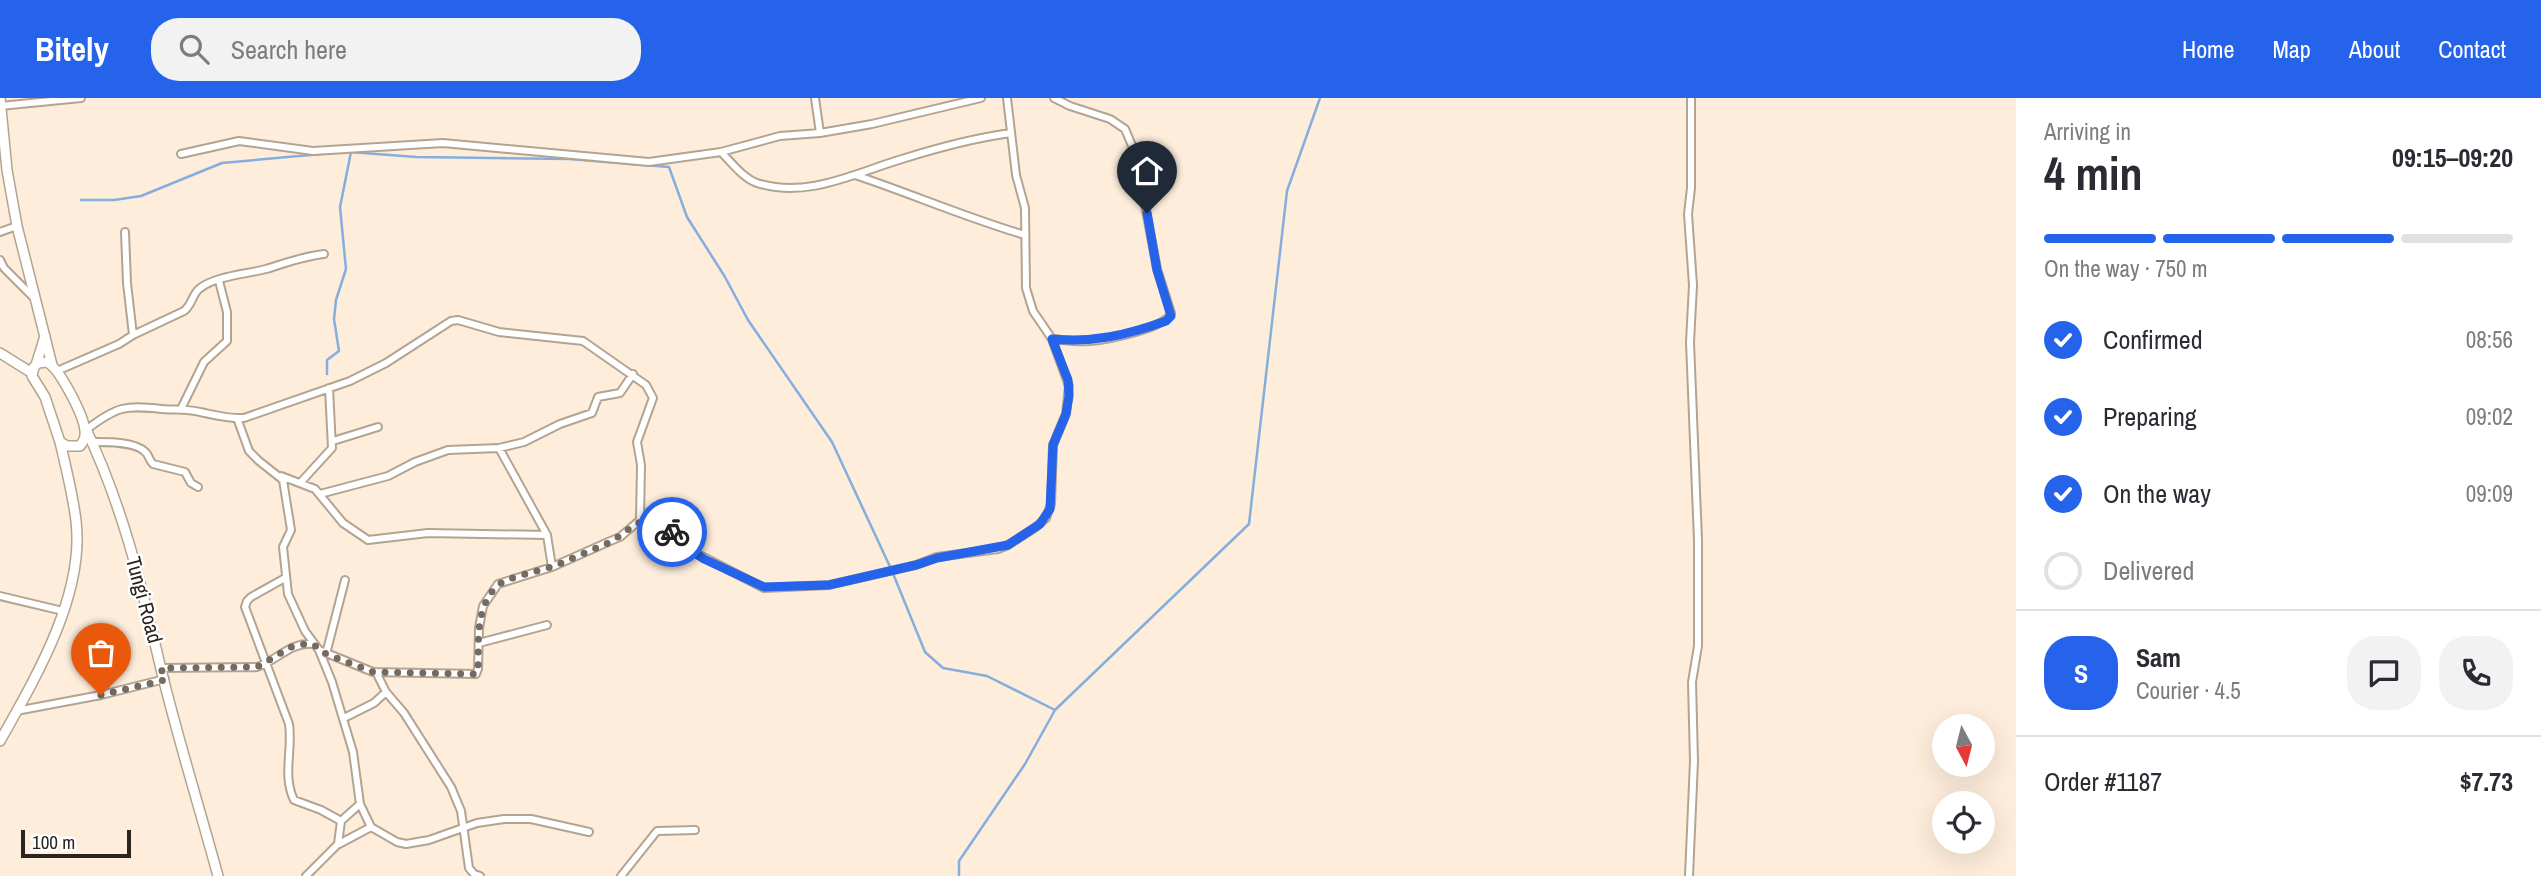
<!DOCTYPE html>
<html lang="en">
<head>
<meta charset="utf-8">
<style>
	body { margin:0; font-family:"Archivo Narrow",sans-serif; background:#f2f2f3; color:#2b2b33; height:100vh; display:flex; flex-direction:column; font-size:26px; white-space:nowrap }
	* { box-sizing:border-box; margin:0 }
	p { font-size:23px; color:#7c7c81 }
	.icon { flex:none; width:38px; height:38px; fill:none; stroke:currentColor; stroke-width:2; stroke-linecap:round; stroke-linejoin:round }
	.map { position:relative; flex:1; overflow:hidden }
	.drawer { display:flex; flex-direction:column; background:#fff; width:525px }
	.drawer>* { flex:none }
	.needle { width:46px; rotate:173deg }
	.controls { position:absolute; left:1932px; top:616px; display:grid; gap:14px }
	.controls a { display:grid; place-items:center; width:63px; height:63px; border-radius:50%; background:#fff; box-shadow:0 7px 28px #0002; font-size:35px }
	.scale { position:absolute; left:21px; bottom:18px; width:110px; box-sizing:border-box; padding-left:7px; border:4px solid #2a241d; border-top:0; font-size:19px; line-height:24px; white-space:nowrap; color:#2a241d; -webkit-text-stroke:5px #fff; paint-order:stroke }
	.pin { position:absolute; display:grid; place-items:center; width:60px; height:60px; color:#fff; margin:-72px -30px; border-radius:50% 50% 50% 0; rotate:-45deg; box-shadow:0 0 7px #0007 }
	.pin .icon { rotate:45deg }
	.courier { position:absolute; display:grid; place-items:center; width:70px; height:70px; margin:-35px; border:5px solid #2563eb; border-radius:50%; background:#fff; color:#222; box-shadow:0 2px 9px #0007 }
	.overview em { font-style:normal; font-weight:700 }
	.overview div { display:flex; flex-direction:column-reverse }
	.overview { display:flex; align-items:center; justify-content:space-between; height:119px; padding:0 28px }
	h1 { font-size:46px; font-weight:700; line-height:52px }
	.bar { display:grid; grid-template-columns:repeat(4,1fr); gap:10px 7px; align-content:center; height:84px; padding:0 28px }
	.bar i { height:9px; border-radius:5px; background:#e1e1e2 }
	.bar .active { background:#2563eb }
	.bar p { grid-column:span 4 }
	.line { display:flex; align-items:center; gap:18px; padding:0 28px; border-top:2px solid #e1e1e2 }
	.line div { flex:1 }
	.round { display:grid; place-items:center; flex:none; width:74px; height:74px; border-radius:28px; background:#f2f2f3 }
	ol { padding:0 28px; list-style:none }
	li { display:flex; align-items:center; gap:21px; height:77px }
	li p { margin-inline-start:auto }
	li .icon { padding:7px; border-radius:50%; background:#2563eb; color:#fff; stroke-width:4 }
	li:last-child { color:#7c7c81 }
	li i { width:38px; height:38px; border:4px solid #e1e1e2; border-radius:50% }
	header { display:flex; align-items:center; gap:42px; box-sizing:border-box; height:98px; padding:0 35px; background:#2563eb; color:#fff }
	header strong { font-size:33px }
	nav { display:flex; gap:38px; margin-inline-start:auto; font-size:24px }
	.search { width:490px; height:63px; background:#f2f2f3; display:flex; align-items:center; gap:18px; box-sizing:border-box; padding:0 24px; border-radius:28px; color:#7c7c81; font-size:26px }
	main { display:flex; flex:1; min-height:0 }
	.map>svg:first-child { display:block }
</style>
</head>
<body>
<header>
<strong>Bitely</strong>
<div class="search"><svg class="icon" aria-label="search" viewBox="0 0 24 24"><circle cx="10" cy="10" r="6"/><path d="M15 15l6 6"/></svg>Search here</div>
<nav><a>Home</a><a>Map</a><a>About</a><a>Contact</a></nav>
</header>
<main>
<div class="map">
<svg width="2016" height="778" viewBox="0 0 2016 778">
	<rect width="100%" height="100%" fill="#feeddb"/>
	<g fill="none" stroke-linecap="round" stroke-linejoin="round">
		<!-- stream -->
		<path stroke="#84aedd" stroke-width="2.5" d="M 350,54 L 416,59 L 569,61 L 669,69 L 687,119 L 725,179 L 748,222 L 832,344 L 892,473 L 925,554 L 943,570 L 987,578 L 1055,612
			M 81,102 L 114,102 L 141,98 L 222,65 L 344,54
			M 327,276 L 327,262 L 339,253 L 334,221 L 336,202 L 346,171 L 340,109 L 351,54
			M 959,778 L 959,763 L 1025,666 L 1055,612 L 1249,426 L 1287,93 L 1320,0"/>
		<defs>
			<path id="street" d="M 815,0 L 820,35
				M 0,8 L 81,0
				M 721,54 C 731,64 743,80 757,85 C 807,101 855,75 902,61 C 937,50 974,40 1011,35
				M 181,56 L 239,43 L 313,53 L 443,45 L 649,64 L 721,54 L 780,38 L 820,35 L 872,26 L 981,0
				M 855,77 C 912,96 967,120 1025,137
				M 0,134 L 17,128
				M 125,134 L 127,185 L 133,237
				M 0,162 L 4,170 L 34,200
				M 1052,241 C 1065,242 1077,244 1090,243 C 1106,242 1167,230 1171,215 L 1157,171 L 1144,101 L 1141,69 L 1125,31 L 1110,21 L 1070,8 L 1054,0
				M 57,273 L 119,246 L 133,237 L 184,213 C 192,207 192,197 199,191 C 214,178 248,176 266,171 C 286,165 304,158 324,156
				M 181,311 L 204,264 L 227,243 L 227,214 L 219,183
				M 237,320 L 249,353 L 259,363 L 283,382 L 291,432 L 283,449 L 288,496 L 305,533 L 319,552 L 332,584 L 353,654 L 360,706 L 371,729 L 397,744 L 406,746 L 429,742 L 477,725 L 504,721 L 531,721 L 589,734
				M 86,332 C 117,308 125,307 162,311 C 175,312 188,311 200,314 C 215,317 229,321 244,320 L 350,283 L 386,265 L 451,223 L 458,222 L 499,234 L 583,243 L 646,287 L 653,300 L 637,344 L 641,367 L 640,422
				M 333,343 L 378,329
				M 92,344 C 106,344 138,343 147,356 C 149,359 150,363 153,366 L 185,374 L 191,385 L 198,389
				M 499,350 L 547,437 L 552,469
				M 281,378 L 315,391 L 343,425 L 368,442 L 428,435 L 547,437
				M 301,384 L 332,350 L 329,290
				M 320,396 L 388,378 L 415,364 L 448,352 L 499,350 L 524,344 L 560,326 L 592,315 L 598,299 L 620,295 L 633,276
				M 285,480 L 251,499 L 247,503 L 245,509 L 289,626 C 293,652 282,677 294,702 L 321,712 L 341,723
				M 0,498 L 63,513
				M 479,545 L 547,527
				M 319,552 L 373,574 L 476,576 L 478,571 L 479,530 L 483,508 L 498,486 L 552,469 L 608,444 L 620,439 L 640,422 L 648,421 L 663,423 L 688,451 L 764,490 L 829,487 L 916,467 L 937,459 L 998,451 L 1008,447 L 1036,429 L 1046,420 L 1051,406 L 1053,347 L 1066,316 L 1069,288 L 1052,241 L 1033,213 L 1026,190 L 1025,110 L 1016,77 L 1007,0
				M 326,556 L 345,482
				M 161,570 L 257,569 C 278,562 290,544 313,546
				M 376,574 L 386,594 L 404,615 L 451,689 L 461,713 L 469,770 L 474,776 L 480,778
				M 16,613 L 101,597 L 165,581
				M 344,620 L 374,605 L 386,594
				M 339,746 L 371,729
				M 306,778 L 338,746 L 341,723 L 360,706
				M 621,778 L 657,733 L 695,732
				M 1689,778 L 1694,663 L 1692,584 L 1698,548 L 1698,442 L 1690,244 L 1693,187 L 1688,116 L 1691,90 L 1691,0"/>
			<path id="secondary" d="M 0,0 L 7,72 L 17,128 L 52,267
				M 0,255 L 32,275
				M 47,264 C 60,271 84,318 85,333 C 86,339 84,343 80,348 L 67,348 L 60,344 L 45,299 L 32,278 L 34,269 L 38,265 Z
				M 36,267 L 45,238
				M 85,329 C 122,406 141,485 160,567 C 177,638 199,708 218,778
				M 0,643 C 35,581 85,497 76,423 C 73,397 66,370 60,344"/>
		</defs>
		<!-- street casing -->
		<use href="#street" stroke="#b3a492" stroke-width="10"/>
		<!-- secondary casing -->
		<use href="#secondary" stroke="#b3a492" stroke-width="12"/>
		<!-- street -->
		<use href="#street" stroke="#fff" stroke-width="6"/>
		<!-- secondary -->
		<use href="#secondary" stroke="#fff" stroke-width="9"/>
	</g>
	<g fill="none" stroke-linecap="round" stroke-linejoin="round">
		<!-- done -->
		<path stroke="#746a60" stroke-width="7" stroke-dasharray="0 12.6" d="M 101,597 L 165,582 L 161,570 L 257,569 L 293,548 L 305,546 L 313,546 L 326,556 L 373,574 L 476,576 L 478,571 C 479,543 475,511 496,489 C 505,479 537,474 551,469 C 570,462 588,453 606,446 C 626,437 639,415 663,423 L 672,434"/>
		<!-- route -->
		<path stroke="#2563eb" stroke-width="9" d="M 672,434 L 683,447 L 704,461 L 764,489 L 829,487 L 916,467 L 937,460 L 1008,447 L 1040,426 L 1050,411 L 1053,347 L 1066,316 L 1069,298 L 1068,282 L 1052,241 C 1093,245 1127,237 1166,223 L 1171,218 L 1157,172 L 1147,115"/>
	</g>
	<g text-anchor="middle" stroke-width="5" stroke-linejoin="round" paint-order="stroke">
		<!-- street labels -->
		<g font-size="21" fill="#2a241d" stroke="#fff">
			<text transform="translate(144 502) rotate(75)" y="7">Tungi Road</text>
		</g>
	</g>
</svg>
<div class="controls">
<a><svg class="needle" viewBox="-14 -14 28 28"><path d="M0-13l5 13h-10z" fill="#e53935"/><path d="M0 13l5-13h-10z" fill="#7c7c81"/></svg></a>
<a><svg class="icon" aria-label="locate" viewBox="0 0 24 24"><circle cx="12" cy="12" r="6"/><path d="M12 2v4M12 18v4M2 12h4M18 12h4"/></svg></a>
</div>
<div class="scale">100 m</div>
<div class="pin" style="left:101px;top:597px;background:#ea580c"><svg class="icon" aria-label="bag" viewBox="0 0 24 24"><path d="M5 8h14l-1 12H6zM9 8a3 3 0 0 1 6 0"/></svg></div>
<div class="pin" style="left:1147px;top:115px;background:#1f2937"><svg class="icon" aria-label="home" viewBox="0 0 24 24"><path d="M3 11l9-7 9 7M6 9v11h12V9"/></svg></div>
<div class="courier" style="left:672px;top:434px"><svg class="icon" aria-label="bike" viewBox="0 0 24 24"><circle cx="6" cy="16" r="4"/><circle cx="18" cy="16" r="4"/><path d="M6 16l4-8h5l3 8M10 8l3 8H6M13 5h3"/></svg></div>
</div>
<section class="drawer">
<div class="overview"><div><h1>4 min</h1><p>Arriving in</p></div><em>09:15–09:20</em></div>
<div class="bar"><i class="active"></i><i class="active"></i><i class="active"></i><i></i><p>On the way · 750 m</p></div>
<ol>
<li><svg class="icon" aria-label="check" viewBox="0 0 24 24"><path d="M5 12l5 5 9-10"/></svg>Confirmed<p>08:56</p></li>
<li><svg class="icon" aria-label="check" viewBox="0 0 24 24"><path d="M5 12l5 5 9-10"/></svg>Preparing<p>09:02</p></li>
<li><svg class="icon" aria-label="check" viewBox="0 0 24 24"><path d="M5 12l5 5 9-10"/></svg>On the way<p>09:09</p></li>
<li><i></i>Delivered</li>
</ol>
<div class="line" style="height:126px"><b class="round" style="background:#2563eb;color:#fff">S</b><div><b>Sam</b><p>Courier · 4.5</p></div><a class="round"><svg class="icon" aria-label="chat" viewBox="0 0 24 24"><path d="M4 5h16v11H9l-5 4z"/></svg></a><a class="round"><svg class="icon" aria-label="phone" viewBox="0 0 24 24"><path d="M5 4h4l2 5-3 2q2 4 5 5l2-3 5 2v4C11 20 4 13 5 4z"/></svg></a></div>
<div class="line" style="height:91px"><div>Order #1187</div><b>$7.73</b></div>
</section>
</main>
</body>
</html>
